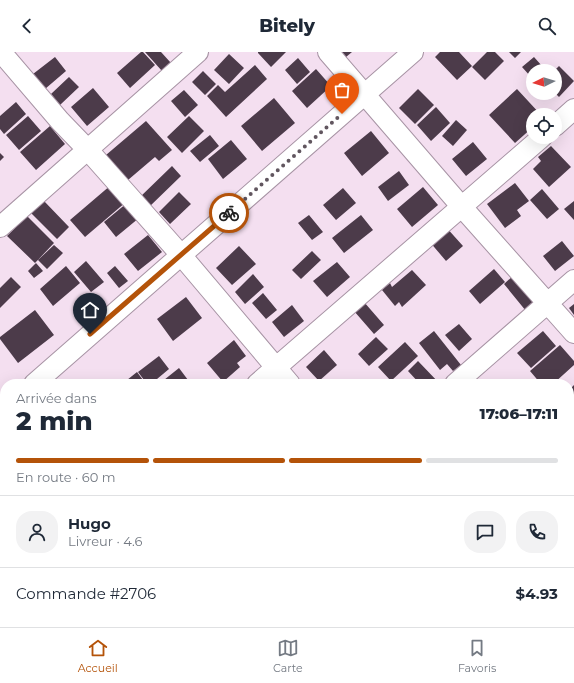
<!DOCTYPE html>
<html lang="fr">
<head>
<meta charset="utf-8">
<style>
	body { margin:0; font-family:Montserrat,sans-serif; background:#f2f2f3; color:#1f2937; height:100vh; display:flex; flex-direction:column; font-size:15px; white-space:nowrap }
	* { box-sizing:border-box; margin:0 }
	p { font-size:13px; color:#747a83 }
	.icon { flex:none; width:22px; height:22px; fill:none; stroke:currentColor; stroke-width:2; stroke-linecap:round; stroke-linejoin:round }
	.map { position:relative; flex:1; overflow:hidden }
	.panel { position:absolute; left:0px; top:327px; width:574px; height:248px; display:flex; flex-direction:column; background:#fff; border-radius:16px 16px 0 0; box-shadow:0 4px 16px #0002 }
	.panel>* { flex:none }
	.needle { width:26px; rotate:265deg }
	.tools { position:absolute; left:526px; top:12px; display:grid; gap:8px }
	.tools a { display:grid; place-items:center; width:36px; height:36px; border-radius:50%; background:#fff; box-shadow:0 4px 16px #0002; font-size:20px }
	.pin { position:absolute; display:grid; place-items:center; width:34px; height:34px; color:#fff; margin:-41px -17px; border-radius:50% 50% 50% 0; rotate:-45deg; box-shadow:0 0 4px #0007 }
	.pin .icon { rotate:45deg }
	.courier { position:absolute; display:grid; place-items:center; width:40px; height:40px; margin:-20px; border:3px solid #b45309; border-radius:50%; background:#fff; color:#222; box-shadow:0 1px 5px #0007 }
	.head em { font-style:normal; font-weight:800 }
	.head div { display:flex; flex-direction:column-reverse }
	.head { display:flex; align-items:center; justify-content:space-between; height:68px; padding:0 16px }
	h1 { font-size:26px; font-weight:800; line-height:30px }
	.bar { display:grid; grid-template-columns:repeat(4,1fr); gap:6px 4px; align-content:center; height:48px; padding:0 16px }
	.bar i { height:5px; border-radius:3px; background:#e0e1e3 }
	.bar .current { background:#b45309 }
	.bar p { grid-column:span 4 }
	.line { display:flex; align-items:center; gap:10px; padding:0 16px; border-top:1px solid #e0e1e3 }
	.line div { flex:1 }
	.round { display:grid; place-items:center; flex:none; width:42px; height:42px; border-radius:16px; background:#f2f2f3 }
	header { display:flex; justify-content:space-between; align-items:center; height:52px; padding:0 16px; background:#fff; font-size:18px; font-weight:800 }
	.dock { display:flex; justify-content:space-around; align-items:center; height:56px; border-top:1px solid #e0e1e3; background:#fff; font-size:11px; color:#747a83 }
	.dock a { display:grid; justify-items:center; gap:2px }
	.dock .current { color:#b45309 }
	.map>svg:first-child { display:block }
</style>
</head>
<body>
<header><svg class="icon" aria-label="back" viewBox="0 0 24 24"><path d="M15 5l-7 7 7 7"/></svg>Bitely<svg class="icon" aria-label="search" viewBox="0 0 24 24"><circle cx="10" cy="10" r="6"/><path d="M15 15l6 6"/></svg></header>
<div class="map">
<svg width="574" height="575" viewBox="0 0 574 575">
	<rect width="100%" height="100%" fill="#f4dff0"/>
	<!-- building -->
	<path fill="#4c3b4a" d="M 141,0 L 143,0 L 155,13 L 130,36 L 117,21 Z
		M 145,0 L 161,0 L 171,11 L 162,19 Z
		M 258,0 L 286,0 L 271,15 L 258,1 Z
		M 342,0 L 352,0 L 346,5 Z
		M 440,0 L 459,0 L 472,14 L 457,28 L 435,5 Z
		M 487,0 L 495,0 L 504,9 L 485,28 L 472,15 Z
		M 509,0 L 521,0 L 515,6 Z
		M 229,2 L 244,16 L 229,32 L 214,18 Z
		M 55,5 L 66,19 L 45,37 L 33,22 Z
		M 534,5 L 542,14 L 537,19 L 533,19 L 533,23 L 531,25 L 522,15 Z
		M 298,6 L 310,20 L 297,32 L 285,18 Z
		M 255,13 L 267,27 L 226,65 L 207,44 L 218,33 L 225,40 Z
		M 559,14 L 574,29 L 559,45 L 555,41 L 555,18 Z
		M 316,17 L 331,34 L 307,56 L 292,39 Z
		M 203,19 L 216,32 L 205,43 L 192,30 Z
		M 69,25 L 79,35 L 60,53 L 51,42 Z
		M 93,36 L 109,55 L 87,74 L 71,55 Z
		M 418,37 L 434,53 L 415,72 L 399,56 Z
		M 517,37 L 541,63 L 533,63 L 533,75 L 515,91 L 489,63 Z
		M 184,38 L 198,53 L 185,65 L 171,49 Z
		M 274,46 L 295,71 L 262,99 L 241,74 Z
		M 16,50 L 26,62 L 4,82 L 0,77 L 0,64 Z
		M 436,55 L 450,71 L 431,89 L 417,73 Z
		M 28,64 L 41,79 L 19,98 L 6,83 Z
		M 189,64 L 204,79 L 182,101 L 167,85 Z
		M 456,68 L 467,78 L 453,94 L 442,84 Z
		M 146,69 L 172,98 L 159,109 L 155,105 L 128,128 L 106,103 Z
		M 50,74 L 65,92 L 36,118 L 20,100 Z
		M 371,79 L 389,101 L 362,124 L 344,101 Z
		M 210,83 L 219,94 L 200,110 L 190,99 Z
		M 231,88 L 247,107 L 223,127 L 208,107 Z
		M 473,90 L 487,107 L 466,124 L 452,107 Z
		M 551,94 L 571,115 L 549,135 L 533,117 L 541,109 L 538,105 Z
		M 0,101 L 4,105 L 0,109 Z
		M 172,114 L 181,124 L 147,157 L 138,147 Z
		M 399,119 L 409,133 L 388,149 L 378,135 Z
		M 515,131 L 529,149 L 517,158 L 521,164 L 505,176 L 487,152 Z
		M 111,133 L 126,150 L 85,185 L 70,168 Z
		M 423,135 L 438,153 L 412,175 L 397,157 Z
		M 343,136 L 356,151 L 336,168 L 323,153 Z
		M 542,137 L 559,157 L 547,167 L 530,148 Z
		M 179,140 L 191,152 L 170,172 L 159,160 Z
		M 44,149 L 69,175 L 57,187 L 31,161 Z
		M 574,149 L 574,168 L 564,157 Z
		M 127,151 L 139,166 L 116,185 L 104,170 Z
		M 309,163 L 323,180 L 312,188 L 298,171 Z
		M 361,163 L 373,178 L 344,201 L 332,186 Z
		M 27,164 L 54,191 L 35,211 L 7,184 Z
		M 445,174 L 463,194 L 446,209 L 429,189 Z
		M 148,183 L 162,200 L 138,219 L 124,202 Z
		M 562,189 L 574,204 L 555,219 L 543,204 Z
		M 54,193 L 63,201 L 47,217 L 38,208 Z
		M 239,194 L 256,212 L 232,233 L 216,216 Z
		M 312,199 L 321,208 L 301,227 L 292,218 Z
		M 86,209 L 104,230 L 91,240 L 74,220 Z
		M 337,210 L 350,225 L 327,245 L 313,229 Z
		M 36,211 L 43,219 L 34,226 L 28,219 Z
		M 66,214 L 80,231 L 53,254 L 40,237 Z
		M 115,214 L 128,229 L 119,236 L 107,221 Z
		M 494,217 L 505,230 L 480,252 L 469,239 Z
		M 412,218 L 426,233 L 402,255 L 399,250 L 395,254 L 382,238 L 390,231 L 392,235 Z
		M 253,222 L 264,235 L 245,252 L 235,240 Z
		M 514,223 L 537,251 L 526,259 L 504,232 Z
		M 11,225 L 21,235 L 0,256 L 0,236 Z
		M 263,241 L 277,258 L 266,267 L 252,251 Z
		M 186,245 L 202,266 L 173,289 L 157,267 Z
		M 364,250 L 384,273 L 374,282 L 354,259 Z
		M 574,252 L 574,263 L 569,256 Z
		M 292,253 L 304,269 L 284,285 L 272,270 Z
		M 35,258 L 54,283 L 18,311 L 0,287 L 0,285 Z
		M 459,272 L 472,287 L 459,299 L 445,283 Z
		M 434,279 L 461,313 L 453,319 L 447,312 L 440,318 L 419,291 Z
		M 543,279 L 556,294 L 531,316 L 517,301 Z
		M 376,285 L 388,297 L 369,314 L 358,302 Z
		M 234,288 L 246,304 L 237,311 L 240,315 L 223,330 L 207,311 Z
		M 405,290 L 418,304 L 391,329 L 378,315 Z
		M 560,293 L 574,309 L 574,313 L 553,332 L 541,332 L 530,319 Z
		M 324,298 L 337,313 L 319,329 L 306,315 Z
		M 159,304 L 169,317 L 151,332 L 147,332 L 138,320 Z
		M 418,309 L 440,332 L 420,332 L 408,319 Z
		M 179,316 L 191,332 L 159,332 Z
		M 137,320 L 146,332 L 122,332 Z
		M 475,326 L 481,332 L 468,332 Z
		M 329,327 L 334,332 L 323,332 Z
		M 574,333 L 574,366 L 569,361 L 569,338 Z
		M 0,401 L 5,407 L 5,429 L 1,433 Z
		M 569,477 L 574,484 L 574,499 L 569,503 Z
		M 574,520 L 574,543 L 569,537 L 569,524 Z
		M 0,522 L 4,527 L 0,531 Z
		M 14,570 L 43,570 L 47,575 L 8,575 Z
		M 237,570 L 247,570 L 241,575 Z
		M 279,570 L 283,570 L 287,575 L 274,575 Z
		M 448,570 L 460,570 L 464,575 L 442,575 Z"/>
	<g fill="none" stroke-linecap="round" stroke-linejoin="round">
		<defs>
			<path id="minor" d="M 1,0 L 60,69 L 88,98 L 181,203 L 290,332
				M 328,0 L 461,154 L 574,281
				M 555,74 L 574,57
				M 0,175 L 198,0
				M 34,332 L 413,0
				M 257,332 L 542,85
				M 455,332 L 574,228
				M 0,362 L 5,357
				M 0,395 L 5,401
				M 569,432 L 574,428
				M 0,555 L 5,551
				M 492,570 L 496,575
				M 168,575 L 174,570
				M 390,575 L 396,570"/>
		</defs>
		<!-- minor casing -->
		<use href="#minor" stroke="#a793a4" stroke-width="22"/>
		<!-- minor -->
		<use href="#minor" stroke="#fff" stroke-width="20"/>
	</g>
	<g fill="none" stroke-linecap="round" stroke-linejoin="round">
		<!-- done -->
		<path stroke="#61565f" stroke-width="4" stroke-dasharray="0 7.2" d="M 229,161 L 342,62"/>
		<!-- route -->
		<path stroke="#b45309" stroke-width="5" d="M 90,282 L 229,161"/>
	</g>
</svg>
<div class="tools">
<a><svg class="needle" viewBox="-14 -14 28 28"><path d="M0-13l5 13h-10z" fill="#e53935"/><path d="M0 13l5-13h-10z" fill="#747a83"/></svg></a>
<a><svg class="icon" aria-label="locate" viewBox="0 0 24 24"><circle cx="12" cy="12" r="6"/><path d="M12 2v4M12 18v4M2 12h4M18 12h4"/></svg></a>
</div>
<div class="pin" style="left:342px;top:62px;background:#ea580c"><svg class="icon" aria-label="bag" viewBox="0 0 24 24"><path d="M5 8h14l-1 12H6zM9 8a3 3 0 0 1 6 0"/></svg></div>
<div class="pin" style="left:90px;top:282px;background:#1f2937"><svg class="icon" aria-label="home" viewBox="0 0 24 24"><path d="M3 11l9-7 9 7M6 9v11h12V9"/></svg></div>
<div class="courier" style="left:229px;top:161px"><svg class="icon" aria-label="bike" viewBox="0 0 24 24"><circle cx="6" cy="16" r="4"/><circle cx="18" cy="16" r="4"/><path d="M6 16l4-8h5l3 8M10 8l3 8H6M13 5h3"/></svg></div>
<section class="panel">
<div class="head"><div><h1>2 min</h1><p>Arrivée dans</p></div><em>17:06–17:11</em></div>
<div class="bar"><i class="current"></i><i class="current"></i><i class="current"></i><i></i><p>En route · 60 m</p></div>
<div class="line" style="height:72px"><a class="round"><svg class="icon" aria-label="person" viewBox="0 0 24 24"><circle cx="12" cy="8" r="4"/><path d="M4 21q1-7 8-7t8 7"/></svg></a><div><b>Hugo</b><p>Livreur · 4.6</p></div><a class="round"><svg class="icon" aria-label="chat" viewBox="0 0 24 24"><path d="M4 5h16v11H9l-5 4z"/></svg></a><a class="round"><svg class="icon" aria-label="phone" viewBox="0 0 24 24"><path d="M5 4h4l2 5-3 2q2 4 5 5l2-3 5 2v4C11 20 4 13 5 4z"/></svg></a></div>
<div class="line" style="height:52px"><div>Commande #2706</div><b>$4.93</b></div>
</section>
</div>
<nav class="dock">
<a class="current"><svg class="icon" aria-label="home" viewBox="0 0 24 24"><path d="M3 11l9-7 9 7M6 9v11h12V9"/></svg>Accueil</a>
<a><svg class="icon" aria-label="map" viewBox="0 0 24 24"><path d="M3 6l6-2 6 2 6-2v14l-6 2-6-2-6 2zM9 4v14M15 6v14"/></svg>Carte</a>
<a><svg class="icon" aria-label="saved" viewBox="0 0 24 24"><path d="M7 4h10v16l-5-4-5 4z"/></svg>Favoris</a>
</nav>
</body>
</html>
